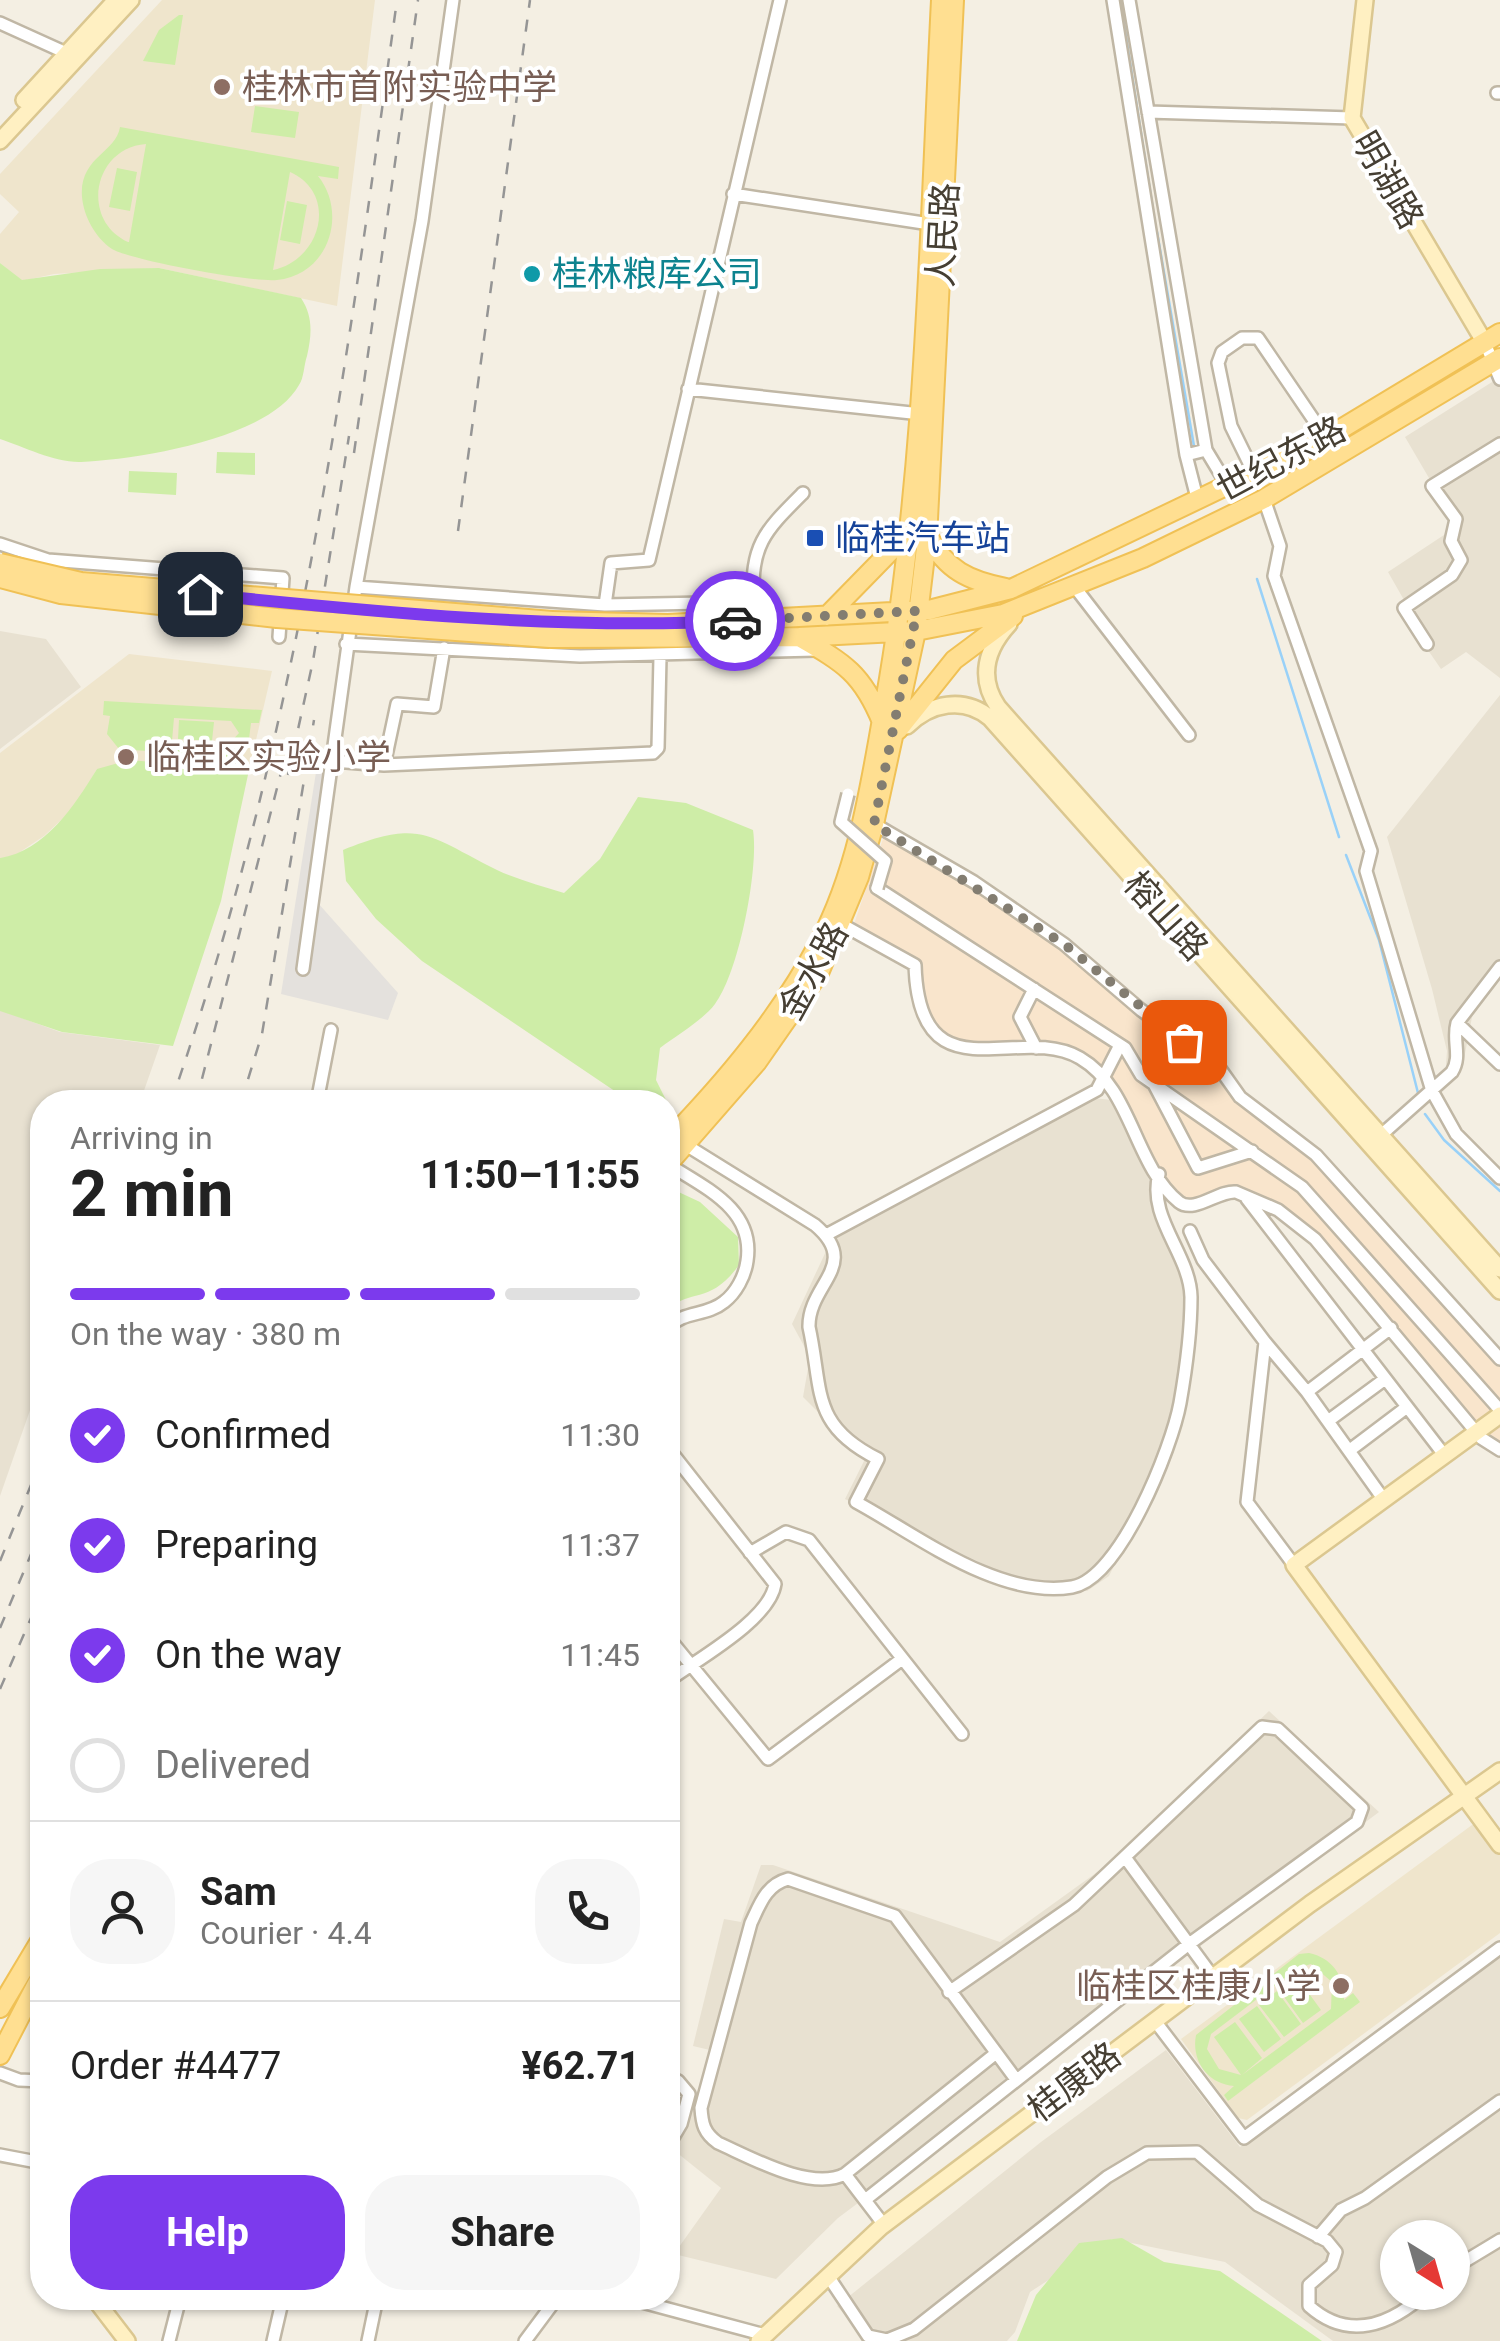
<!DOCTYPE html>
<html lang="en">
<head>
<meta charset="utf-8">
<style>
	body { margin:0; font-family:Roboto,"Noto Sans SC",sans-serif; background:#f6f6f6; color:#222; height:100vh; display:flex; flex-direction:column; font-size:38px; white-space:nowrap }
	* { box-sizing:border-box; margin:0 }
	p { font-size:32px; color:#767676 }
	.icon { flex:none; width:55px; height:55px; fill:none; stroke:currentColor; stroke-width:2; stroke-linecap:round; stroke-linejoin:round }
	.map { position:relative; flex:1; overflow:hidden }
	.side { position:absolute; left:30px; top:1090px; width:650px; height:1220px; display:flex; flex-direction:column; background:#fff; border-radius:40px; box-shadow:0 2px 8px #0004 }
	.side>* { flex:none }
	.needle { width:65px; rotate:143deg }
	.controls { position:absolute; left:1380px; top:2220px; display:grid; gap:20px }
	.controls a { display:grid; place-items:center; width:90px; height:90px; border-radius:50%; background:#fff; box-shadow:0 2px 8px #0004; font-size:50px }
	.pin { position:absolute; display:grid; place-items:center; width:85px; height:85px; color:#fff; margin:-42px; border-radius:20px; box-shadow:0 5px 15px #0006 }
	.courier { position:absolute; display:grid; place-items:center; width:100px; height:100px; margin:-50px; border:8px solid #7c3aed; border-radius:50%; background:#fff; color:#222; box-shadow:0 2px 12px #0007 }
	.headline em { font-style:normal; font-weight:700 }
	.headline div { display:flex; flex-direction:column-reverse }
	.headline { display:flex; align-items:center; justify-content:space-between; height:170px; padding:0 40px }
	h1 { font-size:65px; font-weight:700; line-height:75px }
	.bar { display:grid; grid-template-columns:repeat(4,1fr); gap:15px 10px; align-content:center; height:120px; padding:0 40px }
	.bar i { height:12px; border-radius:8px; background:#e0e0e0 }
	.bar .active { background:#7c3aed }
	.bar p { grid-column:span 4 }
	.line { display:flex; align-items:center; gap:25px; padding:0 40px; border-top:2px solid #e0e0e0 }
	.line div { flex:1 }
	.round { display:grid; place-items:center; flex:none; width:105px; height:105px; border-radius:40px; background:#f6f6f6 }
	ol { padding:0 40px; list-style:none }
	li { display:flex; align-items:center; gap:30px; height:110px }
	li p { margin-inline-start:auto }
	li .icon { padding:10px; border-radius:50%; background:#7c3aed; color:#fff; stroke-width:4 }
	li:last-child { color:#767676 }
	li i { width:55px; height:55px; border:5px solid #e0e0e0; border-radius:50% }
	.cta { display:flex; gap:20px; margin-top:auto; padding:20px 40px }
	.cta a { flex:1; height:115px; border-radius:40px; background:#7c3aed; color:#fff; font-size:40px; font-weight:700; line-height:115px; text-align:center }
	.cta a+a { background:#f6f6f6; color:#222 }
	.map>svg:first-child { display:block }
</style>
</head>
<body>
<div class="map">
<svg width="1500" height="2341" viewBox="0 0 1500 2341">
	<rect width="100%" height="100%" fill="#f4efe3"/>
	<!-- residential -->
	<path fill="#e8e1d1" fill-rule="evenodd" d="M 1500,377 L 1500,678 L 1466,652 L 1441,669 L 1410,624 L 1416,621 L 1388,572 L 1450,531 L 1453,519 L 1405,437 Z
		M 0,631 L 46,639 L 81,687 L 0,749 Z
		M 1500,695 L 1500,979 L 1472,1017 L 1463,1064 L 1453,1073 L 1446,1064 L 1447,1051 L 1432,989 L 1387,837 Z
		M 0,1010 L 60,1032 L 160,1045 L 140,1102 L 42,1102 L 42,1376 L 0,1496 Z
		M 1093,1098 L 1112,1100 L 1198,1285 L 1176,1440 L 1109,1576 L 1087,1591 L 1011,1577 L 845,1499 L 870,1449 L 832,1426 L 803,1397 L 810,1357 L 792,1324 L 828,1247 L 851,1222 Z
		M 1269,1711 L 1379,1812 L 838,2218 L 776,2279 L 674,2254 L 721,2188 L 676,2152 L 714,2051 L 693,2046 L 724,1919 L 741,1922 L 761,1865 L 773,1865 L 1000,1942 L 1114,1860 Z
		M 1500,1956 L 1500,2341 L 1333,2341 L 1225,2262 L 1112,2239 L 1030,2292 L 1015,2332 L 1007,2341 L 868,2341 L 837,2306 L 1041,2142 L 1166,2050 L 1240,2147 ZM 1398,2238 L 1452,2238 L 1452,2292 L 1398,2292 Z"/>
	<!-- commercial -->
	<path fill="#f9e5cc" d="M 886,830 L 974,882 L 1206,1059 L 1230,1086 L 1316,1155 L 1500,1359 L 1500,1450 L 1481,1438 L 1299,1224 L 1236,1192 L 1191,1206 L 1172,1194 L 1117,1096 L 1075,1055 L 962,1048 L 930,1022 L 914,965 L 852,930 Z"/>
	<!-- education -->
	<path fill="#efe5cc" d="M 162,0 L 375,0 L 337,306 L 159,268 L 54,274 L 22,281 L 0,263 L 0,234 L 19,212 L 0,194 L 0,174 Z
		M 129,654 L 272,671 L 249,770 L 97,769 L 74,808 L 44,836 L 14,856 L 0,858 L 0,753 Z
		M 1472,1825 L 1478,1825 L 1500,1855 L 1500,1933 L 1247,2120 L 1238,2118 L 1181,2039 Z"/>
	<!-- green -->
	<path fill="#ceeda7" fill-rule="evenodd" d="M 179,15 L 183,15 L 175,65 L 143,61 L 159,30 Z
		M 255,106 L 299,112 L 295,138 L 251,132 Z
		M 120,127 L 339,167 L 338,179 L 318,176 C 348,213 329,275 277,280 C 254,283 130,260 112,249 C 95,237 84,217 82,197 C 79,157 116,153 120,127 ZM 146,144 L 129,242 L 128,242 C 80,220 93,148 146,144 ZM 290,172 C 339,194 321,260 273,270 Z
		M 117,168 L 137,172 L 130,211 L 109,207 Z
		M 287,201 L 307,205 L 300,244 L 280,240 Z
		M 0,263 L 22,280 L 100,269 L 159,268 L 301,298 C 313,316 312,334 307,356 C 304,364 304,378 299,385 C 269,439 138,459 81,462 C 56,463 24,447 0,439 Z
		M 217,452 L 255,453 L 255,475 L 216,473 Z
		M 129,471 L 177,473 L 176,495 L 128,492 Z
		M 104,701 L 262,710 L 259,723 L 251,723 L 248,747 L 231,757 L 119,749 L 107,734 L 110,716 L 103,715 ZM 174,718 L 231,721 L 239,733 L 229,744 L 172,741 Z
		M 179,720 L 214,722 L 212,741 L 178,739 Z
		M 129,760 L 249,770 L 221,901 L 173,1046 L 62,1032 L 0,1011 L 0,858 C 45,851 75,805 97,769 Z
		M 638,797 L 686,803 L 753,830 C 759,868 739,973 715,1004 C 702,1021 677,1035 660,1048 L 656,1080 L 667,1102 L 631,1102 L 422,961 L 376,919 L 346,881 L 343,850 C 422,818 428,836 497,870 C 518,880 542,886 564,893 L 600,859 Z
		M 670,1188 L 700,1202 L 738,1237 L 739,1265 C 709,1306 692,1287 668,1310 Z
		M 1309,1953 C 1332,1958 1345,1976 1344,2000 L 1353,1993 L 1360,2002 L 1228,2101 L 1224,2095 L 1234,2086 C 1208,2084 1191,2061 1196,2035 L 1299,1954 ZM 1311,1964 L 1332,1982 L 1331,2009 L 1242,2075 L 1262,2058 L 1235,2022 L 1214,2037 L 1241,2075 L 1219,2069 L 1207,2049 L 1211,2034 L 1298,1968 Z
		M 1297,1977 L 1321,2010 L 1303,2023 L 1279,1990 Z
		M 1277,1991 L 1301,2024 L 1284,2037 L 1259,2005 Z
		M 1257,2006 L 1281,2039 L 1264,2052 L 1239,2019 Z
		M 1122,2238 L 1164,2262 L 1220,2271 L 1322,2341 L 1017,2341 L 1036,2295 L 1079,2243 Z"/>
	<!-- parking -->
	<path fill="#e4e1dd" d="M 317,766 L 328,767 L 309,893 L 398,993 L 388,1020 L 281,994 Z"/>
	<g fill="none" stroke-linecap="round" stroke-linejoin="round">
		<!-- stream -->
		<path stroke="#99d1f8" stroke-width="2.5" d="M 1121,5 L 1153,210
			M 1157,232 L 1194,446
			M 1257,579 L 1339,837
			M 1346,855 L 1379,940 L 1418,1093
			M 1425,1114 L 1444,1140 L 1500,1191"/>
		<defs>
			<path id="street" d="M 1113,0 L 1186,455
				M 1129,0 L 1206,450 L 1186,455 L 1198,502
				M 0,23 L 73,56
				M 1497,93 L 1500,93
				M 1148,112 L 1352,118
				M 733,194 L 930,224
				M 1485,343 L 1500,379
				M 688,389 L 921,414
				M 1206,450 L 1229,488
				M 1255,475 L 1231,426 L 1218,363 L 1222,352 L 1242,338 L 1258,338 L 1326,438
				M 1264,499 L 1280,546 L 1274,576 L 1371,851 L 1366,871 L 1432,1091 L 1456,1134 L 1500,1178
				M 0,544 L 48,560 L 283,578 L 279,637
				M 1074,586 L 1189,735
				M 356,587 L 422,221 L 453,0
				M 753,602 C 751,544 764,532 803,493
				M 605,605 L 753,602 L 771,619
				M 346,644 L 580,656 L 816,650
				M 1427,644 L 1404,608 L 1452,575 L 1461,560 L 1451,541 L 1456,519 L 1432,486 L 1500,444
				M 333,761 L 384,765 L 653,753 L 658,748 L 660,657
				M 384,765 L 397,704 L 434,707 L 444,648
				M 874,824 L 974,882 L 1064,944 L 1141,1010 L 1218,1066 L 1240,1097 L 1316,1155 L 1500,1359
				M 877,888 L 1125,1048 L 1141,1075 L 1302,1187 L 1500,1410
				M 841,924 L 915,965 C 919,1100 1018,1022 1080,1058 C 1133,1089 1133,1164 1179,1202 C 1194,1214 1219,1190 1236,1192 L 1278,1210 L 1315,1239 L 1481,1438 L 1500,1450
				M 303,969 L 356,587 L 605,605 L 611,563 L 649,560 L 780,0
				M 1034,989 L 1020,1017 L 1036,1048
				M 1457,1023 L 1500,1064
				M 1155,1086 L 1198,1168 L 1252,1151
				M 317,1102 L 331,1030
				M 1380,1136 L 1452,1072 C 1462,1056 1452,1041 1457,1023 L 1500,967
				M 686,1145 L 815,1225 C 862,1265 808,1284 809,1327 C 823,1390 810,1425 878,1459 L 856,1502 C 917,1535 998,1599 1072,1587 C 1120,1579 1172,1447 1180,1403 C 1186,1369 1191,1331 1191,1297 C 1190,1254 1147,1218 1159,1174
				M 1247,1199 L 1445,1456
				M 1190,1231 L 1203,1260 L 1265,1342 L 1247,1502 L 1294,1565
				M 826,1235 L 1097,1090 L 1120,1045
				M 668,1327 C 684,1311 707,1316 724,1302 C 736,1293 745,1276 747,1261 C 755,1209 705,1188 668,1164
				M 1265,1342 L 1307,1392 L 1384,1500
				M 1307,1392 L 1391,1328
				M 1328,1421 L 1385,1379
				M 1350,1450 L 1407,1407
				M 668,1456 L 672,1453 L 775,1584 C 770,1620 696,1660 668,1681
				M 750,1553 L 786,1532 L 809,1540 L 962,1734
				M 668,1637 L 768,1759 L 902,1659
				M 1127,1860 L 1213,1977
				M 1155,2021 L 1244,2138 L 1500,1948
				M 995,2054 L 845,2174 C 811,2192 750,2157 718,2143 C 704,2133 702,2124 701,2108 L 751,1923 C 760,1904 766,1885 788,1879 L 895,1916 L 1015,2078
				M 0,2073 L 19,2080 L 42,2081
				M 668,2078 L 678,2081 L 689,2094 L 681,2124 L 668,2146
				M 0,2155 L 42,2163
				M 845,2174 L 884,2225
				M 865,2200 L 1189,1944 L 1357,1822 L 1362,1808 L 1278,1729 L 1262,1727 L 1074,1905 L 949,1992
				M 1318,2237 L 1341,2210 L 1365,2198 L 1500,2101
				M 1452,2269 L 1500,2240
				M 828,2276 L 868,2336 L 887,2340 L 914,2329 L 1107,2177 L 1147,2153 L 1197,2152 L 1258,2205 L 1327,2241 L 1336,2252 L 1332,2265 L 1309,2285 L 1309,2306 C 1348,2341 1390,2326 1427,2292
				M 627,2298 L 765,2335
				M 169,2341 L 180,2298
				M 273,2341 L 283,2298
				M 368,2341 L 377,2298
				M 525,2341 L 557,2298"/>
			<path id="secondary" d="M 1365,0 L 1352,118 L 1485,343
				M 24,100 L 116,0
				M 0,141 L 131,0
				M 1009,624 C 986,649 978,678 998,707 L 1500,1269
				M 907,726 C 930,703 964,696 990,718 L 1500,1291
				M 1500,1415 L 1294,1565 L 1500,1845
				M 94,2298 L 127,2341
				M 759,2341 L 881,2227 L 1310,1904 L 1500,1771"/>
			<path id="primary" d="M 928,536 C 946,570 969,581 1006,588
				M 827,616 L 913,528
				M 552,621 L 668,624 L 929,610 L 1011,589 L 1326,438 L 1500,333
				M 799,637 C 844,663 862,673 882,722
				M 550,638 L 799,637 L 916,631 L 1003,614 L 1143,558 L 1264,499 L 1500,358
				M 898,730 L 954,660 L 1013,616
				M 668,1141 C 725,1082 780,1017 819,943 C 858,871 871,782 885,702 C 926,470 929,235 941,0
				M 668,1164 L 757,1062 L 819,973 L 859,877 L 874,824 L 916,631 L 927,539 L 954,0
				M 0,2008 L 42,1938
				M 0,2055 L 42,1974"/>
		</defs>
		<!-- street casing -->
		<use href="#street" stroke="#c0b7a5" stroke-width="16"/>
		<!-- secondary casing -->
		<use href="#secondary" stroke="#dbc790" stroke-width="20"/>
		<!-- primary casing -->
		<use href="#primary" stroke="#f0c155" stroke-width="22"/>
		<!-- street -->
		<use href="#street" stroke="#fff" stroke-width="11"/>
		<!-- secondary -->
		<use href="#secondary" stroke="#fff0c2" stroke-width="15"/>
		<!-- primary -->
		<use href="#primary" stroke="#ffdf91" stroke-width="18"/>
		<!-- rail -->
		<path stroke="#959595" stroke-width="2.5" stroke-dasharray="12 12" stroke-linecap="butt" d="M 354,453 L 418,0
			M 458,531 L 530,0
			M 288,775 L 313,661 L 349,436
			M 171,1102 C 296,746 346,372 397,0
			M 196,1102 L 284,761
			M 241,1102 L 262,1034 L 314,720
			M 0,1561 L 42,1458
			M 0,1628 L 42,1528
			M 0,1689 L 42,1593"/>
		<defs>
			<path id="street-bridge" d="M 848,794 L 841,822 L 885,861 L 877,888"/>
			<path id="primary-bridge" d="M 0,563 L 81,582 L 552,621
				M 0,578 L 61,594 L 277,618 L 550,638"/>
		</defs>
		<!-- street-bridge casing -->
		<use href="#street-bridge" stroke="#c0b7a5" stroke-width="16" stroke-linecap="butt"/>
		<!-- primary-bridge casing -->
		<use href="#primary-bridge" stroke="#f0c155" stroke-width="22" stroke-linecap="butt"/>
		<!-- street-bridge -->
		<use href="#street-bridge" stroke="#fff" stroke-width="11"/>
		<!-- primary-bridge -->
		<use href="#primary-bridge" stroke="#ffdf91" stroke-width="18"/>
	</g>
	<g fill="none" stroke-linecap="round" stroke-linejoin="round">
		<!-- done -->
		<path stroke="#837d71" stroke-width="10" stroke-dasharray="0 18" d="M 735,621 L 917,611 L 874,824 L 1064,944 L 1184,1042"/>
		<!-- route -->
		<path stroke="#7c3aed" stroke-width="12" d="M 200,594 C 376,612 558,630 735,621"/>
	</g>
	<!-- markers -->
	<g fill="#8d6e63" stroke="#fff" stroke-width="4">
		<circle cx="222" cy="87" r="10"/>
		<circle cx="126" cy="757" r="10"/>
		<circle cx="1341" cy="1986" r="10"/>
	</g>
	<circle fill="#0f9aa8" stroke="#fff" stroke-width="4" cx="532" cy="274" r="10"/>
	<rect fill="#1a4fb4" stroke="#fff" stroke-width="4" x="805" y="528" width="20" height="20" rx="5"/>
	<g text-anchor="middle" stroke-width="8" stroke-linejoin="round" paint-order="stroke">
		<!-- education labels -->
		<g font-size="35" fill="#785e54" stroke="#fff" text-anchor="start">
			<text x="242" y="99">桂林市首附实验中学</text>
			<text x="146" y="769">临桂区实验小学</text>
			<text x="1321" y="1998" text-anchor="end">临桂区桂康小学</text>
		</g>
		<!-- street labels -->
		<g font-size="35" fill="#463f33" stroke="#fff">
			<text transform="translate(1388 180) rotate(60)" y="12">明湖路</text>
			<text transform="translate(943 235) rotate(-87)" y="12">人民路</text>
			<text transform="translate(1281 459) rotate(-28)" y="12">世纪东路</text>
			<text transform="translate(1166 916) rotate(48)" y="12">榕山路</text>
			<text transform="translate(813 971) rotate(-61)" y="12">金水路</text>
			<text transform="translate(1074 2082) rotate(-37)" y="12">桂康路</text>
		</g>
		<!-- culture labels -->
		<g font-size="35" fill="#0d838f" stroke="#fff" text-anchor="start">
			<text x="552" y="286">桂林粮库公司</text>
		</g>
		<!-- transit labels -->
		<g font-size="35" fill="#164399" stroke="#fff" text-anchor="start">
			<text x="835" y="550">临桂汽车站</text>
		</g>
	</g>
</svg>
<div class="controls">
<a><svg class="needle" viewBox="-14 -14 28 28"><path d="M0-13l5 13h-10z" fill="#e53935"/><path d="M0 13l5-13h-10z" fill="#767676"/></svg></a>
</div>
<div class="pin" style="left:1184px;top:1042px;background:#ea580c"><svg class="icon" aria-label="bag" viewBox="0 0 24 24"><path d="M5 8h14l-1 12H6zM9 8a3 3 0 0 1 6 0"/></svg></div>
<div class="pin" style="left:200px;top:594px;background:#1f2937"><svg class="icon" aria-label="home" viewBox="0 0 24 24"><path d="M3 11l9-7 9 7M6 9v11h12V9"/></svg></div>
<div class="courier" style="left:735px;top:621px"><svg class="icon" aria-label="car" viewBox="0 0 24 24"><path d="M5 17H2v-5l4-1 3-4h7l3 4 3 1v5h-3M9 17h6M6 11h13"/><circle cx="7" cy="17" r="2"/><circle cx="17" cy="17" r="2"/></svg></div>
<section class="side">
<div class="headline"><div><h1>2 min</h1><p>Arriving in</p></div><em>11:50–11:55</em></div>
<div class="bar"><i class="active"></i><i class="active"></i><i class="active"></i><i></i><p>On the way · 380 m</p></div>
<ol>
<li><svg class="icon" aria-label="check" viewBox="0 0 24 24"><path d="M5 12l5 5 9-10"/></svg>Confirmed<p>11:30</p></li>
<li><svg class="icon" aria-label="check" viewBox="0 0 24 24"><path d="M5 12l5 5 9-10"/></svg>Preparing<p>11:37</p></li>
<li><svg class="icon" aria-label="check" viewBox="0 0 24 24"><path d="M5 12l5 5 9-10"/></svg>On the way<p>11:45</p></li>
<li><i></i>Delivered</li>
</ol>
<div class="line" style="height:180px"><a class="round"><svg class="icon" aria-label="person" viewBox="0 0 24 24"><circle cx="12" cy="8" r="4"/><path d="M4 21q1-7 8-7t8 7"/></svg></a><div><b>Sam</b><p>Courier · 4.4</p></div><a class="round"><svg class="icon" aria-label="phone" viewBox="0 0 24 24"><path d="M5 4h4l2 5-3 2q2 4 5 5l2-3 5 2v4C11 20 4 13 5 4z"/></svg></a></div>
<div class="line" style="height:130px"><div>Order #4477</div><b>¥62.71</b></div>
<div class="cta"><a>Help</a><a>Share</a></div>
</section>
</div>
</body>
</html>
